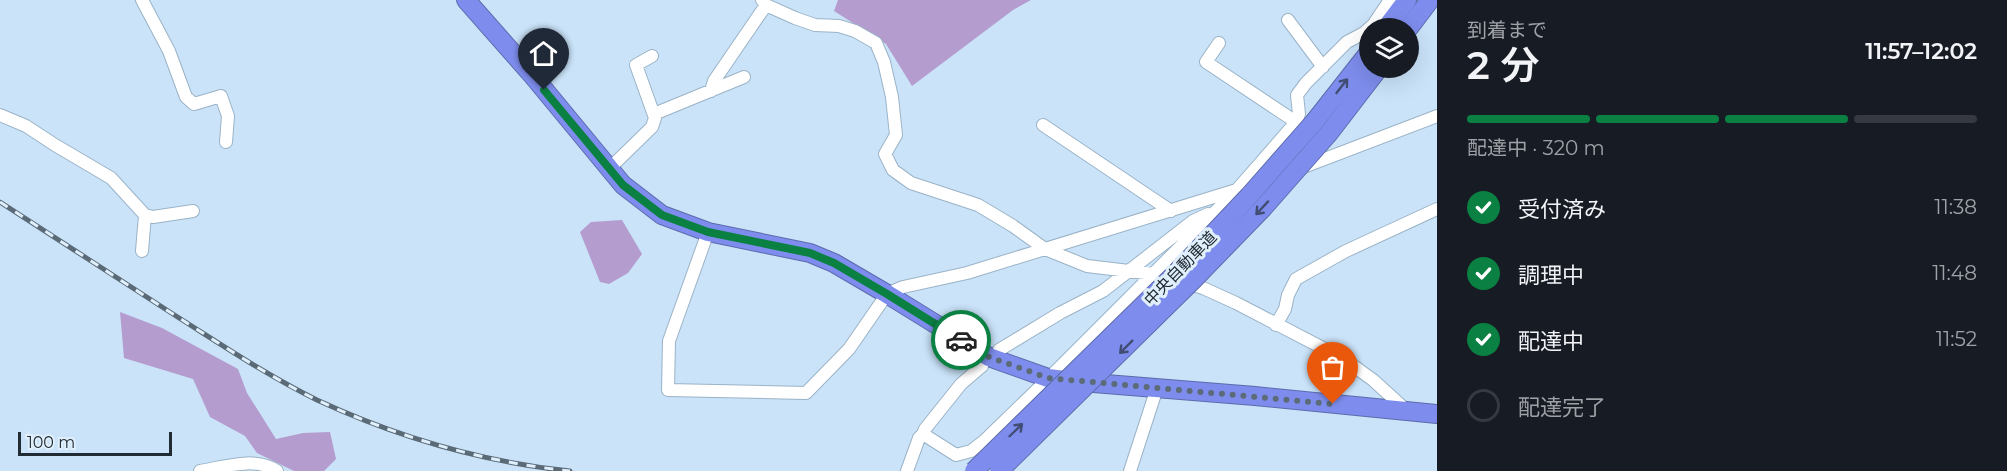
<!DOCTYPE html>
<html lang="ja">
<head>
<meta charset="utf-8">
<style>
	body { margin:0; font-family:Montserrat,"Noto Sans JP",sans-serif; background:#242831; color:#f1f3f6; height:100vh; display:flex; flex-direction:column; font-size:22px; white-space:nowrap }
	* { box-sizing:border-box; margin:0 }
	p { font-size:20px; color:#9ea1a6 }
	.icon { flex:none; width:33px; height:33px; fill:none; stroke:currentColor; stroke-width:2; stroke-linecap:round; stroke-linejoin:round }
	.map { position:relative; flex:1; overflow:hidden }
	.side { display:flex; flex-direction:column; background:#171b24; width:570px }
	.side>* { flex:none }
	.controls { position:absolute; left:1359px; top:18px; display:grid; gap:12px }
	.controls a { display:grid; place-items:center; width:60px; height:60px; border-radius:50%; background:#171b24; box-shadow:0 6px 24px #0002; font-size:30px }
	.scale { position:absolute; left:18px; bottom:15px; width:154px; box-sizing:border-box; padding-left:6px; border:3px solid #212b33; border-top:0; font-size:16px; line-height:21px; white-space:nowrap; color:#212b33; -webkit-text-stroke:4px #e0effc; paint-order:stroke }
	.pin { position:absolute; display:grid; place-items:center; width:51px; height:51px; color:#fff; margin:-62px -26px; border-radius:50% 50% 50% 0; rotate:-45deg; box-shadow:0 0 6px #0007 }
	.pin .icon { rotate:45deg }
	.courier { position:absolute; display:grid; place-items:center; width:60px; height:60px; margin:-30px; border:4px solid #0b8043; border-radius:50%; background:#fff; color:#222; box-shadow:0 2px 8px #0007 }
	.headline em { font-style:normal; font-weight:600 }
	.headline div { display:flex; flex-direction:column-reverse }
	.headline { display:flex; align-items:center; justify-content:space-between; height:102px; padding:0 30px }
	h1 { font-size:39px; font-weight:600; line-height:45px }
	.bar { display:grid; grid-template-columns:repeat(4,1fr); gap:9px 6px; align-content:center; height:72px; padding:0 30px }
	.bar i { height:8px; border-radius:4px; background:#363941 }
	.bar .current { background:#0b8043 }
	.bar p { grid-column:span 4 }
	ol { padding:0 30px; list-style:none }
	li { display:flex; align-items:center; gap:18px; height:66px }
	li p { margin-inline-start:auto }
	li .icon { padding:6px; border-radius:50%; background:#0b8043; color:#fff; stroke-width:4 }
	li:last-child { color:#9ea1a6 }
	li i { width:33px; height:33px; border:3px solid #363941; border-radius:50% }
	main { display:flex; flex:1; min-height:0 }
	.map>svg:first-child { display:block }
</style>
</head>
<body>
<main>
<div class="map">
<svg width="1437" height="471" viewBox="0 0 1437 471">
	<rect width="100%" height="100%" fill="#cae3f9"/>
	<!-- forest -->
	<path fill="#b49cce" d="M 838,0 L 1031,0 L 1013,10 L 912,86 L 886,44 L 834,11 Z
		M 622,220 L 642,254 L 628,273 L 609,284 L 600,282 L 580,232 L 591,222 Z
		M 120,312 L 162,328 L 238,369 L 247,393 L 276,439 L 303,433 L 330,432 L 336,459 L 324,471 L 294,471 L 257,453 L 245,436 L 210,417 L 193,379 L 124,358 Z"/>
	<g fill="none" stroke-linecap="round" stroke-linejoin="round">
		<defs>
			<path id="minor" d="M 142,0 L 169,51 L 186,97 L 194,104 L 221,96 L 228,116 L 226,142
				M 762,0 L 766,5 L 795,18 L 815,25 L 839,26 L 855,31 L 876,43 L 884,62 L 892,97 L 896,135 L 885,154 L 893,170 L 911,183 L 978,205 L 1013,226 L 1045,249 L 1087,266 L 1154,274 L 1203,288 L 1236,303 L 1344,359 L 1373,380 L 1406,410
				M 1288,20 L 1323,67
				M 1219,43 L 1206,62 L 1296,122
				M 711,91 L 714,81 L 766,5
				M 654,114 L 744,77
				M 0,115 L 26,126 L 55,145 L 111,178 L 145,215 L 142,251
				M 1043,125 L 1171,211
				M 610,168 L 652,127 L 655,118 L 636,65 L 652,56
				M 1301,168 L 1437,116
				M 145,215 L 153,217 L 193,211
				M 708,232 L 669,341 L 668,390 L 806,393 L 849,349 L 887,294 L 903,287 L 967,273 L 1256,184
				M 1276,325 L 1285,309 L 1288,295 L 1296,279 L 1346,251 L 1437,209
				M 999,350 L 1060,313 L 1103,291 L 1193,221 L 1208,214
				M 923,434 L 925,429 L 961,384 L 982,366
				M 200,471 C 224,467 255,456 277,471
				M 907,471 L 919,438 L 923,434 L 956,455 L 971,451 L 984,441 L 1045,382 L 1235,192 L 1296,122 L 1299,114 L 1297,95 L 1306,83 L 1347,42 L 1364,33 L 1373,25 L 1390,0
				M 1130,471 L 1157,388"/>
			<path id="highway" d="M 466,0 L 533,76 L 623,185 L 662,215 L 708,232 L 810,253 L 834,263 L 887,294 L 989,357 L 1048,378 L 1081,382 L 1255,396 L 1437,414
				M 1386,28 L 1407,0
				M 1408,29 L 1430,0
				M 1315,121 L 1370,51
				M 1329,133 L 1379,68"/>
		</defs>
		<!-- minor casing -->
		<use href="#minor" stroke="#9ab3c7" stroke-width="14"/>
		<!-- highway casing -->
		<use href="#highway" stroke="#5d6bac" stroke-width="20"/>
		<!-- minor -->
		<use href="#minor" stroke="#fff" stroke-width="12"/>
		<!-- highway -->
		<use href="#highway" stroke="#7e8ded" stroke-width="18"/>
		<defs>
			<path id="rail" d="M 0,202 C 59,240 117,278 176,316 C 222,345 268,376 317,400 C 397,437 483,462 570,471"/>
		</defs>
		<!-- rail casing -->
		<use href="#rail" stroke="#5b6a77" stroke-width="5"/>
		<!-- rail -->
		<use href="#rail" stroke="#e0effc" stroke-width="3" stroke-dasharray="9" stroke-linecap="butt"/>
		<defs>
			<path id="highway-bridge" d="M 974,471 L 1175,274 L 1249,196 L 1315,121
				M 999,471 L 1194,279 L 1263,208 L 1329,133"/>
		</defs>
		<!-- highway-bridge casing -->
		<use href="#highway-bridge" stroke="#5d6bac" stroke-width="20" stroke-linecap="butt"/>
		<!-- highway-bridge -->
		<use href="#highway-bridge" stroke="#7e8ded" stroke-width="18"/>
	</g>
	<!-- one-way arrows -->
	<defs><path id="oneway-shaft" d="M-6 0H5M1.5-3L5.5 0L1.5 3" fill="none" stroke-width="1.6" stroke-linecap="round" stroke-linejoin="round" transform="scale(1.5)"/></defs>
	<g stroke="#424d74">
		<use href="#oneway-shaft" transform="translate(1342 86) rotate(-52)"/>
		<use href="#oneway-shaft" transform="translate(1262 208) rotate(133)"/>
		<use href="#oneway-shaft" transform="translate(1126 347) rotate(135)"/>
		<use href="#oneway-shaft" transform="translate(1016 430) rotate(-44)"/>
	</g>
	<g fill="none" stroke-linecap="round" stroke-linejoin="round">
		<!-- done -->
		<path stroke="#5c6b78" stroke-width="6" stroke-dasharray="0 10.8" d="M 961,340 L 989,357 L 1048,378 L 1333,404"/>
		<!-- route -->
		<path stroke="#0b8043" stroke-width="8" d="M 544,90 L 623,185 L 662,215 L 708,232 L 810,253 L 834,263 L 887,294 L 961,340"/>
	</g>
	<g text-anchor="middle" stroke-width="6" stroke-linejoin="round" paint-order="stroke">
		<!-- street labels -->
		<g font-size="16" fill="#212b33" stroke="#e0effc">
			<text transform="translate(1180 268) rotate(-46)" y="6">中央自動車道</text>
		</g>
	</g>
</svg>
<div class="controls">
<a><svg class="icon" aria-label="layers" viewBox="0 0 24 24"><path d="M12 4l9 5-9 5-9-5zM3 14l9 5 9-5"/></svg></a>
</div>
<div class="scale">100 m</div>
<div class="pin" style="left:1333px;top:404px;background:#ea580c"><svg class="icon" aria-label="bag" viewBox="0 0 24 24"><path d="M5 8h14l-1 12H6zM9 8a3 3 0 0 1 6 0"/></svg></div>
<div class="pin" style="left:544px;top:90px;background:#1f2937"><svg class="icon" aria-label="home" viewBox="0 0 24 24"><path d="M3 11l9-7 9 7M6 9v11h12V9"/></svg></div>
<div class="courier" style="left:961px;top:340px"><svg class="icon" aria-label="car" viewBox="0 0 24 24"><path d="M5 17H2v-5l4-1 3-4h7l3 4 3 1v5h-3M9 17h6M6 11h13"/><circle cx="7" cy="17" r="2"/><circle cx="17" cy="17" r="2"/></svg></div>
</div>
<section class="side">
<div class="headline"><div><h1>2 分</h1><p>到着まで</p></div><em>11:57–12:02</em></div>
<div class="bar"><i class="current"></i><i class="current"></i><i class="current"></i><i></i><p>配達中 · 320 m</p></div>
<ol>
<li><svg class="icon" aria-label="check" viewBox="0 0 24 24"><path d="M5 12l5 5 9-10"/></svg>受付済み<p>11:38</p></li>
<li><svg class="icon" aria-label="check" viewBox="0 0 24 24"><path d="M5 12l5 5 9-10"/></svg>調理中<p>11:48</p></li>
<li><svg class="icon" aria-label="check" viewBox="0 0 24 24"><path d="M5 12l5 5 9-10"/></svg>配達中<p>11:52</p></li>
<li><i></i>配達完了</li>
</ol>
</section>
</main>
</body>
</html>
